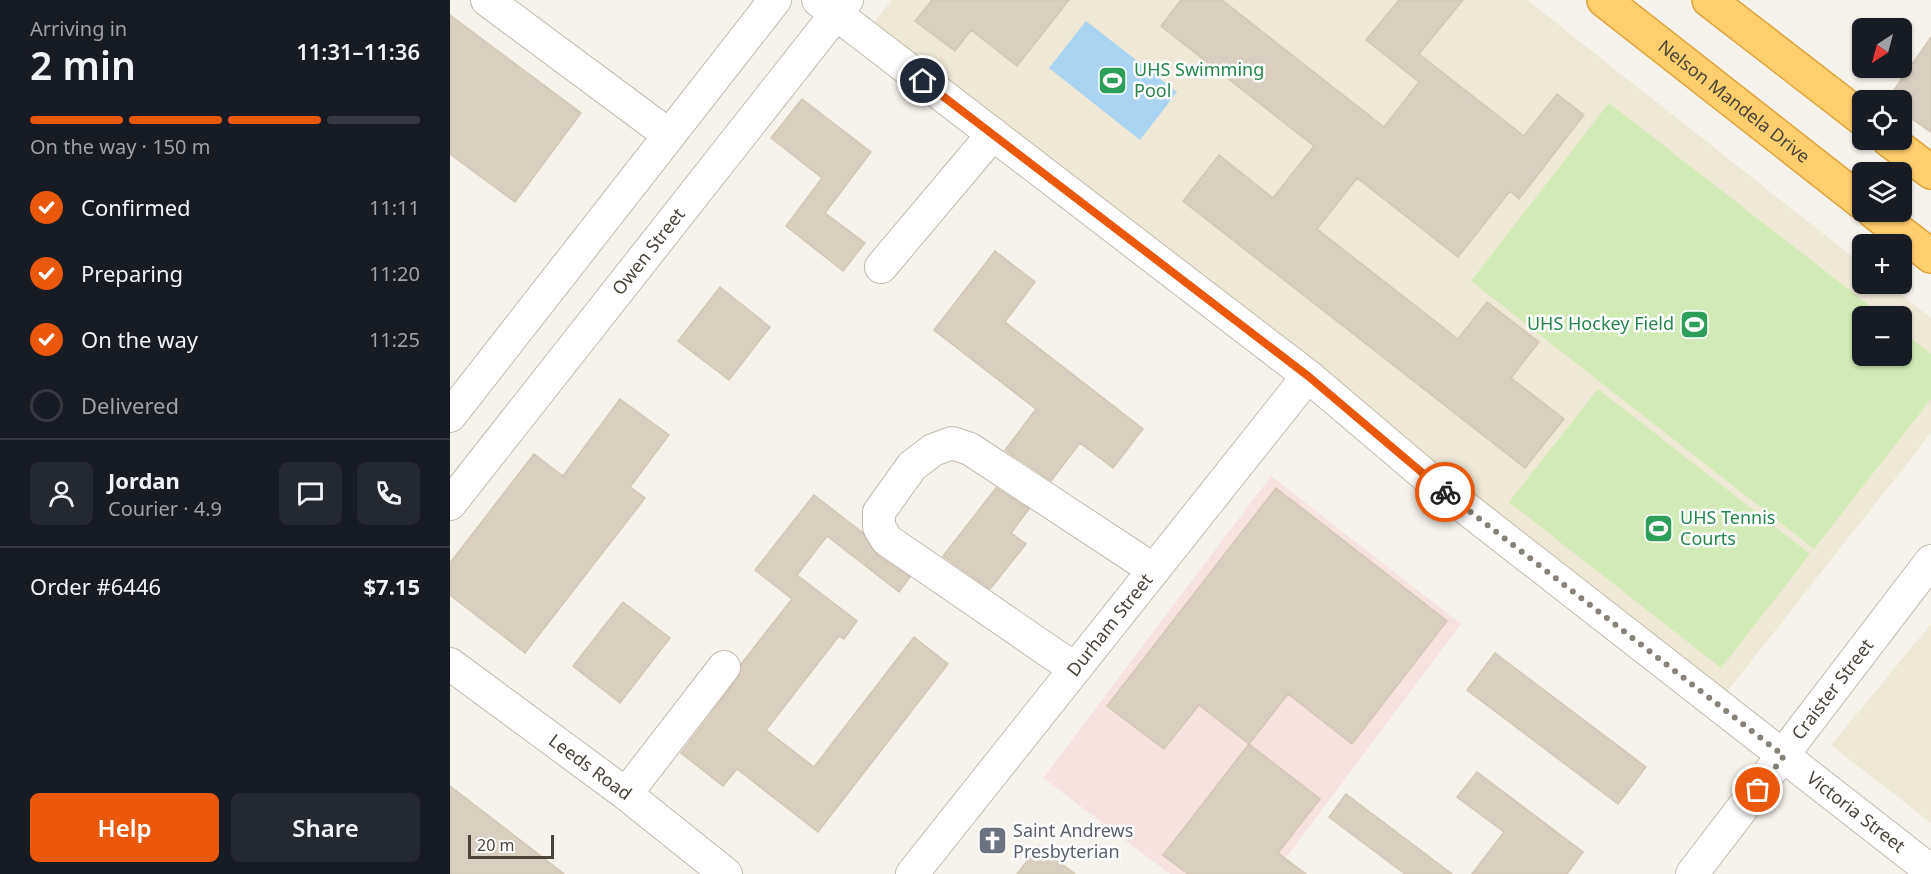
<!DOCTYPE html>
<html lang="en">
<head>
<meta charset="utf-8">
<style>
	body { margin:0; font-family:"Noto Sans",sans-serif; background:#242831; color:#f1f3f6; height:100vh; display:flex; flex-direction:column; font-size:22px; white-space:nowrap }
	* { box-sizing:border-box; margin:0 }
	p { font-size:20px; color:#9ea1a6 }
	.icon { flex:none; width:33px; height:33px; fill:none; stroke:currentColor; stroke-width:2; stroke-linecap:round; stroke-linejoin:round }
	.map { position:relative; flex:1; overflow:hidden }
	.sheet { display:flex; flex-direction:column; background:#171b24; width:450px }
	.sheet>* { flex:none }
	.needle { width:39px; rotate:216deg }
	.fabs { position:absolute; left:1402px; top:18px; display:grid; gap:12px }
	.fabs a { display:grid; place-items:center; width:60px; height:60px; border-radius:9px; background:#171b24; box-shadow:0 2px 4px #0004; font-size:30px }
	.scale { position:absolute; left:18px; bottom:15px; width:86px; box-sizing:border-box; padding-left:6px; border:3px solid #4b4439; border-top:0; font-size:16px; line-height:21px; white-space:nowrap; color:#4b4439; -webkit-text-stroke:4px #fff; paint-order:stroke }
	.pin { position:absolute; display:grid; place-items:center; width:51px; height:51px; color:#fff; margin:-26px; border:3px solid #fff; border-radius:50%; box-shadow:0 2px 6px #0007 }
	.courier { position:absolute; display:grid; place-items:center; width:60px; height:60px; margin:-30px; border:4px solid #ea580c; border-radius:50%; background:#fff; color:#222; box-shadow:0 2px 8px #0007 }
	.head em { font-style:normal; font-weight:600 }
	.head div { display:flex; flex-direction:column-reverse }
	.head { display:flex; align-items:center; justify-content:space-between; height:102px; padding:0 30px }
	h1 { font-size:39px; font-weight:600; line-height:45px }
	.bar { display:grid; grid-template-columns:repeat(4,1fr); gap:9px 6px; align-content:center; height:72px; padding:0 30px }
	.bar i { height:8px; border-radius:4px; background:#363941 }
	.bar .current { background:#ea580c }
	.bar p { grid-column:span 4 }
	.line { display:flex; align-items:center; gap:15px; padding:0 30px; border-top:2px solid #363941 }
	.line div { flex:1 }
	.round { display:grid; place-items:center; flex:none; width:63px; height:63px; border-radius:9px; background:#242831 }
	ol { padding:0 30px; list-style:none }
	li { display:flex; align-items:center; gap:18px; height:66px }
	li p { margin-inline-start:auto }
	li .icon { padding:6px; border-radius:50%; background:#ea580c; color:#fff; stroke-width:4 }
	li:last-child { color:#9ea1a6 }
	li i { width:33px; height:33px; border:3px solid #363941; border-radius:50% }
	.action { display:flex; gap:12px; margin-top:auto; padding:12px 30px }
	.action a { flex:1; height:69px; border-radius:9px; background:#ea580c; color:#fff; font-size:24px; font-weight:600; line-height:69px; text-align:center }
	.action a+a { background:#242831; color:#f1f3f6 }
	main { display:flex; flex:1; min-height:0 }
	.map>svg:first-child { display:block }
</style>
</head>
<body>
<main>
<section class="sheet">
<div class="head"><div><h1>2 min</h1><p>Arriving in</p></div><em>11:31–11:36</em></div>
<div class="bar"><i class="current"></i><i class="current"></i><i class="current"></i><i></i><p>On the way · 150 m</p></div>
<ol>
<li><svg class="icon" aria-label="check" viewBox="0 0 24 24"><path d="M5 12l5 5 9-10"/></svg>Confirmed<p>11:11</p></li>
<li><svg class="icon" aria-label="check" viewBox="0 0 24 24"><path d="M5 12l5 5 9-10"/></svg>Preparing<p>11:20</p></li>
<li><svg class="icon" aria-label="check" viewBox="0 0 24 24"><path d="M5 12l5 5 9-10"/></svg>On the way<p>11:25</p></li>
<li><i></i>Delivered</li>
</ol>
<div class="line" style="height:108px"><a class="round"><svg class="icon" aria-label="person" viewBox="0 0 24 24"><circle cx="12" cy="8" r="4"/><path d="M4 21q1-7 8-7t8 7"/></svg></a><div><b>Jordan</b><p>Courier · 4.9</p></div><a class="round"><svg class="icon" aria-label="chat" viewBox="0 0 24 24"><path d="M4 5h16v11H9l-5 4z"/></svg></a><a class="round"><svg class="icon" aria-label="phone" viewBox="0 0 24 24"><path d="M5 4h4l2 5-3 2q2 4 5 5l2-3 5 2v4C11 20 4 13 5 4z"/></svg></a></div>
<div class="line" style="height:78px"><div>Order #6446</div><b>$7.15</b></div>
<div class="action"><a>Help</a><a>Share</a></div>
</section>
<div class="map">
<svg width="1481" height="874" viewBox="0 0 1481 874">
	<rect width="100%" height="100%" fill="#f6f3ec"/>
	<!-- education -->
	<path fill="#efe8d6" fill-rule="evenodd" d="M 442,0 L 1077,0 L 1413,265 L 1413,284 L 1437,284 L 1481,318 L 1481,433 L 1276,693 L 423,24 ZM 1413,316 L 1452,316 L 1452,356 L 1413,356 Z
		M 1481,624 L 1481,823 L 1381,745 Z"/>
	<!-- medical -->
	<path fill="#f6e3e0" d="M 821,476 L 1011,624 L 824,874 L 720,874 L 593,778 Z"/>
	<!-- green -->
	<path fill="#d2eab5" d="M 1159,103 L 1433,316 L 1413,316 L 1413,356 L 1452,356 L 1452,331 L 1481,354 L 1481,399 L 1364,549 L 1021,281 Z
		M 1148,389 L 1360,554 L 1271,668 L 1059,502 Z"/>
	<!-- water -->
	<path fill="#a9d4f2" d="M 636,21 L 727,92 L 690,140 L 599,68 Z"/>
	<!-- building -->
	<path fill="#d8cfc1" stroke="#d3c7b4" stroke-width="1.5" d="M 482,0 L 619,0 L 567,66 L 521,30 L 505,51 L 465,21 Z
		M 731,0 L 772,0 L 934,127 L 969,82 L 916,40 L 949,0 L 1013,0 L 969,54 L 1074,136 L 1107,94 L 1134,115 L 1069,199 L 1060,191 L 1008,257 L 907,178 L 867,229 L 1008,339 L 1037,302 L 1089,342 L 1061,378 L 1114,419 L 1075,468 L 733,201 L 769,155 L 823,198 L 864,146 L 711,26 Z
		M 0,15 L 131,113 L 65,202 L 0,154 Z
		M 1481,37 L 1481,132 L 1452,112 L 1452,100 L 1437,100 Z
		M 352,99 L 421,152 L 375,213 L 415,243 L 393,271 L 336,226 L 372,178 L 321,138 Z
		M 545,251 L 585,282 L 555,322 L 693,429 L 663,468 L 630,443 L 601,481 L 555,450 L 586,409 L 484,330 Z
		M 270,287 L 320,327 L 279,380 L 228,341 Z
		M 170,399 L 219,435 L 180,487 L 195,498 L 75,653 L 0,595 L 0,563 L 84,454 L 113,476 Z
		M 546,488 L 579,509 L 561,533 L 576,544 L 540,589 L 493,556 Z
		M 826,488 L 997,621 L 902,744 L 838,694 L 799,744 L 749,705 L 714,749 L 657,706 Z
		M 364,495 L 413,533 L 427,555 L 460,577 L 449,592 L 377,536 L 347,575 L 407,621 L 394,639 L 389,636 L 316,730 L 364,767 L 464,637 L 498,664 L 368,832 L 287,769 L 273,786 L 231,753 L 288,678 L 291,664 L 342,599 L 305,570 Z
		M 173,602 L 220,638 L 170,703 L 123,666 Z
		M 1045,653 L 1196,767 L 1168,804 L 1017,690 Z
		M 799,744 L 870,799 L 828,853 L 856,874 L 738,874 L 713,855 Z
		M 1027,772 L 1133,852 L 1117,874 L 1022,874 L 1054,832 L 1007,797 Z
		M 0,786 L 114,874 L 0,874 Z
		M 896,794 L 1002,874 L 955,874 L 879,817 Z
		M 588,846 L 625,874 L 567,874 Z"/>
	<g fill="none" stroke-linecap="round" stroke-linejoin="round">
		<defs>
			<g id="minor">
				<path d="M 37,0 L 219,135"/>
				<path id="s1" d="M 368,0 L 858,376 L 990,488 L 1481,871"/>
				<path d="M 431,267 L 543,134"/>
				<path d="M 0,416 L 325,0"/>
				<path id="s2" d="M 0,504 L 397,0"/>
				<path id="s3" d="M 0,664 L 176,794 L 276,874"/>
				<path d="M 625,669 L 437,540 L 429,527 L 429,512 L 462,466 L 483,450 L 502,443 L 520,449 L 704,570"/>
				<path d="M 176,794 L 274,667"/>
				<path id="s4" d="M 462,874 L 858,376"/>
				<path id="s5" d="M 1242,874 L 1481,561"/>
			</g>
			<g id="highway">
				<path id="s6" d="M 1154,0 L 1413,203"/>
				<path d="M 1259,0 L 1413,119"/>
				<path d="M 1439,140 L 1481,172"/>
				<path d="M 1424,212 L 1481,256"/>
			</g>
		</defs>
		<!-- minor casing -->
		<use href="#minor" stroke="#c2bbae" stroke-width="34"/>
		<!-- highway casing -->
		<use href="#highway" stroke="#e0a43c" stroke-width="36"/>
		<!-- minor -->
		<use href="#minor" stroke="#fff" stroke-width="32"/>
		<!-- highway -->
		<use href="#highway" stroke="#ffcf6e" stroke-width="33"/>
	</g>
	<g fill="none" stroke-linecap="round" stroke-linejoin="round">
		<!-- done -->
		<path stroke="#878178" stroke-width="6" stroke-dasharray="0 10.8" d="M 995,492 L 1334,756 L 1308,790"/>
		<!-- route -->
		<path stroke="#ea580c" stroke-width="8" d="M 473,81 L 858,376 L 995,492"/>
	</g>
	<!-- icons -->
	<defs>
		<symbol id="stadium-square" viewBox="-11 -11 22 22"><rect x="-9" y="-9" width="18" height="18" rx="4" fill="#2e9e5b" stroke="#fff"/><path d="M0-5a6.5 5 0 1 0 0 10a6.5 5 0 1 0 0-10ZM-3.5-1.8h7v3.6h-7Z" fill="#fff"/></symbol>
		<symbol id="church-square" viewBox="-11 -11 22 22"><rect x="-9" y="-9" width="18" height="18" rx="4" fill="#6b7280" stroke="#fff"/><path d="M-1.2-6h2.4v3.5h3.3v2.4h-3.3V6h-2.4V-.1h-3.3v-2.4h3.3Z" fill="#fff"/></symbol>
	</defs>
	<g fill-rule="evenodd">
		<use href="#stadium-square" x="646" y="64" width="33" height="33"/>
		<use href="#stadium-square" x="1228" y="308" width="33" height="33"/>
		<use href="#stadium-square" x="1192" y="512" width="33" height="33"/>
		<use href="#church-square" x="526" y="824" width="33" height="33"/>
	</g>
	<g text-anchor="middle" stroke-width="5" stroke-linejoin="round" paint-order="stroke">
		<!-- leisure labels -->
		<g font-size="18" fill="#27864d" stroke="#fff" text-anchor="start">
			<text x="684" y="76">UHS Swimming<tspan x="684" dy="21">Pool</tspan></text>
			<text x="1224" y="330" text-anchor="end">UHS Hockey Field</text>
			<text x="1230" y="524">UHS Tennis<tspan x="1230" dy="21">Courts</tspan></text>
		</g>
		<!-- street labels -->
		<g font-size="18" fill="#4b4439" stroke="#fff">
			<text dy="6" stroke="none"><textPath href="#s6" startOffset="165">Nelson Mandela Drive</textPath></text>
			<text dy="6" stroke="none"><textPath href="#s2" startOffset="321">Owen Street</textPath></text>
			<text dy="6" stroke="none"><textPath href="#s4" startOffset="318">Durham Street</textPath></text>
			<text dy="6" stroke="none"><textPath href="#s5" startOffset="232">Craister Street</textPath></text>
			<text dy="6" stroke="none"><textPath href="#s3" startOffset="174">Leeds Road</textPath></text>
			<text dy="6" stroke="none"><textPath href="#s1" startOffset="1318">Victoria Street</textPath></text>
		</g>
		<!-- worship labels -->
		<g font-size="18" fill="#5b616d" stroke="#fff" text-anchor="start">
			<text x="563" y="837">Saint Andrews<tspan x="563" dy="21">Presbyterian</tspan></text>
		</g>
	</g>
</svg>
<div class="fabs">
<a><svg class="needle" viewBox="-14 -14 28 28"><path d="M0-13l5 13h-10z" fill="#e53935"/><path d="M0 13l5-13h-10z" fill="#9ea1a6"/></svg></a>
<a><svg class="icon" aria-label="locate" viewBox="0 0 24 24"><circle cx="12" cy="12" r="6"/><path d="M12 2v4M12 18v4M2 12h4M18 12h4"/></svg></a>
<a><svg class="icon" aria-label="layers" viewBox="0 0 24 24"><path d="M12 4l9 5-9 5-9-5zM3 14l9 5 9-5"/></svg></a>
<a>+</a>
<a>−</a>
</div>
<div class="scale">20 m</div>
<div class="pin" style="left:1308px;top:790px;background:#ea580c"><svg class="icon" aria-label="bag" viewBox="0 0 24 24"><path d="M5 8h14l-1 12H6zM9 8a3 3 0 0 1 6 0"/></svg></div>
<div class="pin" style="left:473px;top:81px;background:#1f2937"><svg class="icon" aria-label="home" viewBox="0 0 24 24"><path d="M3 11l9-7 9 7M6 9v11h12V9"/></svg></div>
<div class="courier" style="left:995px;top:492px"><svg class="icon" aria-label="bike" viewBox="0 0 24 24"><circle cx="6" cy="16" r="4"/><circle cx="18" cy="16" r="4"/><path d="M6 16l4-8h5l3 8M10 8l3 8H6M13 5h3"/></svg></div>
</div>
</main>
</body>
</html>
